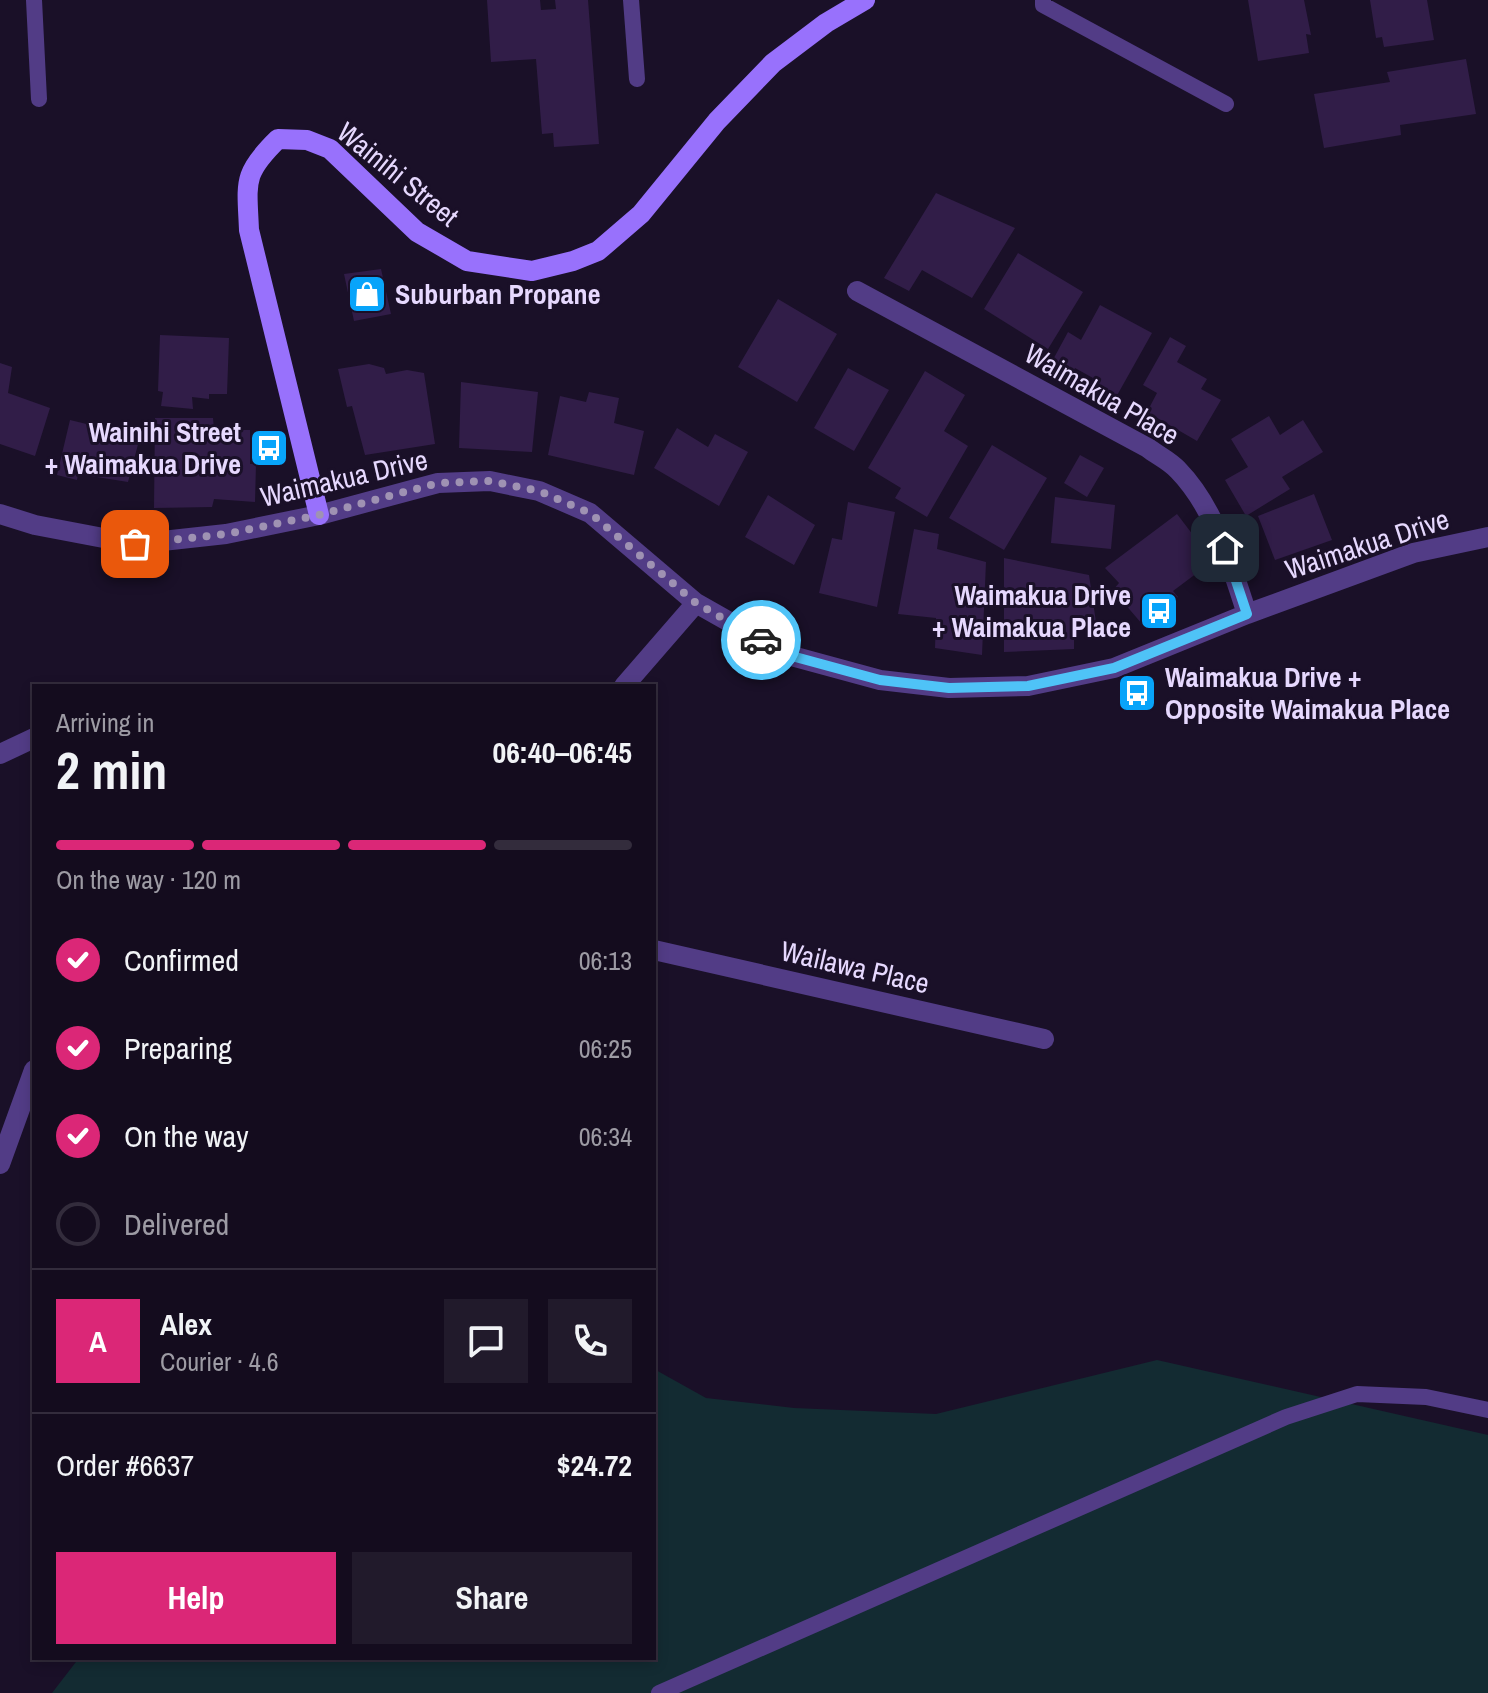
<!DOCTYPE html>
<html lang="en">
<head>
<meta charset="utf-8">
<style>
	body { margin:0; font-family:"Archivo Narrow",sans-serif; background:#211a2b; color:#f1f3f6; height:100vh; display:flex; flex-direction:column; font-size:30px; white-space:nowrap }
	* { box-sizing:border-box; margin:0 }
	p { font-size:26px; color:#9d9ba4 }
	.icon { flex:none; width:44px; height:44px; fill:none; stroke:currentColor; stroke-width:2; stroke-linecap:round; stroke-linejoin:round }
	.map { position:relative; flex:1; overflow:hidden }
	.details { position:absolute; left:32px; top:684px; width:624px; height:976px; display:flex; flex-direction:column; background:#140c1e; border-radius:0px; box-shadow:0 4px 12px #0003,0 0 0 2px #332c3c }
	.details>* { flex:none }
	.pin { position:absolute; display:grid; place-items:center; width:68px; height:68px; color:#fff; margin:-34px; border-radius:16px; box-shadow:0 4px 12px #0006 }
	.courier { position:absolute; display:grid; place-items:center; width:80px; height:80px; margin:-40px; border:6px solid #4fc3f7; border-radius:50%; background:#fff; color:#222; box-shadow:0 2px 10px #0007 }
	.headline em { font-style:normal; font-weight:700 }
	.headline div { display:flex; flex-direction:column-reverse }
	.headline { display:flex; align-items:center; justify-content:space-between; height:136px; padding:0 24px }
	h1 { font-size:52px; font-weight:700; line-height:60px }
	.bar { display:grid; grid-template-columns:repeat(4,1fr); gap:12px 8px; align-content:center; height:96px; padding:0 24px }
	.bar i { height:10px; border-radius:6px; background:#332c3c }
	.bar .on { background:#db2777 }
	.bar p { grid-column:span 4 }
	.line { display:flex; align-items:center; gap:20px; padding:0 24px; border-top:2px solid #332c3c }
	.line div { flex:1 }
	.round { display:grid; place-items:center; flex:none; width:84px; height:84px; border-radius:0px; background:#211a2b }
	ol { padding:0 24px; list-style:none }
	li { display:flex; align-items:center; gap:24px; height:88px }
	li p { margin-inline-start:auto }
	li .icon { padding:8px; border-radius:50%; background:#db2777; color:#fff; stroke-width:4 }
	li:last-child { color:#9d9ba4 }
	li i { width:44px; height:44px; border:4px solid #332c3c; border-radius:50% }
	.button { display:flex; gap:16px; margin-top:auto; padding:16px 24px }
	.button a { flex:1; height:92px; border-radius:0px; background:#db2777; color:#fff; font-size:32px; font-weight:700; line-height:92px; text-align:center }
	.button a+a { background:#211a2b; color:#f1f3f6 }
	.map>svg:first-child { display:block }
</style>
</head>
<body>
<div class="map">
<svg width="1488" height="1693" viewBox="0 0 1488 1693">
	<rect width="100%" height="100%" fill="#1a1028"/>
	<!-- green -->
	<path fill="#132b32" d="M 1157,1360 L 1488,1435 L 1488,1693 L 52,1693 L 79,1658 L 654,1658 L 654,1369 L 706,1398 L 794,1408 L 936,1414 Z"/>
	<!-- building -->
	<path fill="#311d48" d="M 487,0 L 540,0 L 541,10 L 556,9 L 555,0 L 588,0 L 599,144 L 554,147 L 553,133 L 542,134 L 536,59 L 491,62 Z
		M 1248,0 L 1304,0 L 1311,35 L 1306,34 L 1309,53 L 1258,61 Z
		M 1370,0 L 1427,0 L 1434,40 L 1384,47 L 1382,37 L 1376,38 Z
		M 1466,59 L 1476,114 L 1400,125 L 1401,135 L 1324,148 L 1314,94 L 1390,82 L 1387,72 Z
		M 936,193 L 1015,228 L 972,298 L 922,270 L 909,291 L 884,278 Z
		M 1018,253 L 1083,292 L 1048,349 L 984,309 Z
		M 381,269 L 391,314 L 354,321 L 344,274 Z
		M 778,299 L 837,334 L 797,402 L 738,367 Z
		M 1100,305 L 1152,333 L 1115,399 L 1089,387 L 1093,378 L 1075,368 L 1070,377 L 1049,367 L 1068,332 L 1081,340 Z
		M 160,335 L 229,338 L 227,394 L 209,394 L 209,399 L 192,397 L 193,409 L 161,406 L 163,392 L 158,391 Z
		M 1170,337 L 1186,346 L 1177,362 L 1207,379 L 1201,389 L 1221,400 L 1197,441 L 1147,412 L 1157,393 L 1143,385 Z
		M 0,363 L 12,367 L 8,393 L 50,408 L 35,456 L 0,444 Z
		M 369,364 L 384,368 L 386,374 L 407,370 L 424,373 L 435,444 L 365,455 L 352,406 L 347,407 L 338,369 Z
		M 848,368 L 889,390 L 854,451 L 814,428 Z
		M 925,371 L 965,395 L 944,431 L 968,446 L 927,517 L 895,498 L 901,488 L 868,468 Z
		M 461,382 L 538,392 L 532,452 L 459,448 Z
		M 589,392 L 619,398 L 614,423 L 644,431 L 634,475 L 548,455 L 560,396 L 586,402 Z
		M 1269,416 L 1280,435 L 1303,420 L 1323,452 L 1282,477 L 1290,489 L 1246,516 L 1225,480 L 1248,467 L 1231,439 Z
		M 155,418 L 213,418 L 214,430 L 250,430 L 250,464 L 256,464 L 255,502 L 214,499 L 212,507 L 154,508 Z
		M 70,420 L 140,437 L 128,482 L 78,474 L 77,480 L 57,475 Z
		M 677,428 L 708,447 L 715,434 L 748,452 L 719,506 L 654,468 Z
		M 992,445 L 1047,478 L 1004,550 L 949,518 Z
		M 1080,455 L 1104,468 L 1087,497 L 1064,483 Z
		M 1314,494 L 1332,540 L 1275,560 L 1258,516 Z
		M 768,495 L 815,525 L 794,565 L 745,537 Z
		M 1055,497 L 1115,505 L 1111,549 L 1051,543 Z
		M 848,502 L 895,512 L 877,607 L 819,593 L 832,538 L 842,540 Z
		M 1177,514 L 1213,561 L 1173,591 L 1178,597 L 1142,624 L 1113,590 L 1119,583 L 1105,568 Z
		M 914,529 L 939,534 L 937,549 L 986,562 L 982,655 L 935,648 L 936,618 L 898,614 Z
		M 1004,558 L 1089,575 L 1096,622 L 1074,625 L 1074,649 L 1004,652 Z"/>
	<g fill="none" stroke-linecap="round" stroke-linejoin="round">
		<!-- lane -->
		<path stroke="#523c86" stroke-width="16" d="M 34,0 L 39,99
			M 631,0 L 637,79
			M 1043,0 L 1043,5 L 1226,104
			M 659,1693 L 1286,1417 L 1357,1394 L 1426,1397 L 1488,1410"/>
		<!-- street -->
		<path stroke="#523c86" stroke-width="20" d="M 857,291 L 1148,448 C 1157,455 1170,461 1178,470 C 1215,508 1231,565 1247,614
			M 0,514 L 35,525 L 135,544 L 226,534 L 319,515 L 438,483 L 490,481 L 539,491 L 590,513 L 696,603 L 788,655 L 880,680 L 949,688 L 1028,686 L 1114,668 L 1247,614 L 1413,553 L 1488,537
			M 624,686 L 696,603
			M 0,754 L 34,738
			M 654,950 L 1044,1039
			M 0,1164 L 34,1070"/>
		<!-- secondary -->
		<path stroke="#9871fc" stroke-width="20" d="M 319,515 L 249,230 C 247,182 242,174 278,139 L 307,140 L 330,149 L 417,232 L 467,261 L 532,271 L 573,261 L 598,251 L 641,214 L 717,121 L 773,63 L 826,23 L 865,0"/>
	</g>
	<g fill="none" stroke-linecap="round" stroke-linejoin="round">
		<!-- done -->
		<path stroke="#9f92b3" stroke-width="8" stroke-dasharray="0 14.4" d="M 135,544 L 226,534 L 319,515 L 438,483 L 490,481 L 539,491 L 590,513 L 696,603 L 761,640"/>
		<!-- route -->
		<path stroke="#4fc3f7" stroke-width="10" d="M 761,640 L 788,655 L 880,680 L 949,688 L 1028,686 L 1114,668 L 1247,614 L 1225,548"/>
	</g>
	<!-- icons -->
	<defs>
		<symbol id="shop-square" viewBox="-11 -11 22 22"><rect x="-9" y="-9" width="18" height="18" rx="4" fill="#08a4fa" stroke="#1a1028"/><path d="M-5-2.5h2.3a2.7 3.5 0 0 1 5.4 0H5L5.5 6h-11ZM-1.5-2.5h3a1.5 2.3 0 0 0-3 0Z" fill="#fff"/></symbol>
		<symbol id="bus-square" viewBox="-11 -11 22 22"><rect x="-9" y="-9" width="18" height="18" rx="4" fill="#08a4fa" stroke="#1a1028"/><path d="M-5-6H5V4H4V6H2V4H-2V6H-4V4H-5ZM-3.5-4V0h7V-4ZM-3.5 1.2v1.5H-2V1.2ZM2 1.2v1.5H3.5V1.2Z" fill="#fff"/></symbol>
	</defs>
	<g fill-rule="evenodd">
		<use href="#shop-square" x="345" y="272" width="44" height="44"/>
		<use href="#bus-square" x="247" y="426" width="44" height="44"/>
		<use href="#bus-square" x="1137" y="589" width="44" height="44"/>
		<use href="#bus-square" x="1115" y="671" width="44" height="44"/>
	</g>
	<g text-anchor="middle" stroke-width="6" stroke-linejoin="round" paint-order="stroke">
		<!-- street labels -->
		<g font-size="28" fill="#e6d8fe" stroke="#1a1028">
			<text transform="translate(398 174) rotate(39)" y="10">Wainihi Street</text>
			<text transform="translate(1102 394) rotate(30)" y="10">Waimakua Place</text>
			<text transform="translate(344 478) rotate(-13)" y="10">Waimakua Drive</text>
			<text transform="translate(1367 544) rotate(-18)" y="10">Waimakua Drive</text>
			<text transform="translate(855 967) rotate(13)" y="10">Wailawa Place</text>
		</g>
		<!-- poi labels -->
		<g font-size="28" font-weight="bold" fill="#e6d8fe" stroke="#1a1028" text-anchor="start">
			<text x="395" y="304">Suburban Propane</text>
			<text x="241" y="442" text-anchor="end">Wainihi Street<tspan x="241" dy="32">+ Waimakua Drive</tspan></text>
			<text x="1131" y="605" text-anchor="end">Waimakua Drive<tspan x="1131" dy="32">+ Waimakua Place</tspan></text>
			<text x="1165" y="687">Waimakua Drive +<tspan x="1165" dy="32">Opposite Waimakua Place</tspan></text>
		</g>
	</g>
</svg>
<div class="pin" style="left:135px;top:544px;background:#ea580c"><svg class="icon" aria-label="bag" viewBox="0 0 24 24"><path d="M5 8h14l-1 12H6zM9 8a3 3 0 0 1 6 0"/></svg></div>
<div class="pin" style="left:1225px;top:548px;background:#1f2937"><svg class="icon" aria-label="home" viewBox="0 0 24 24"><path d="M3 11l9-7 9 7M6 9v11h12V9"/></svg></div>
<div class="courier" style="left:761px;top:640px"><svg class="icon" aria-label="car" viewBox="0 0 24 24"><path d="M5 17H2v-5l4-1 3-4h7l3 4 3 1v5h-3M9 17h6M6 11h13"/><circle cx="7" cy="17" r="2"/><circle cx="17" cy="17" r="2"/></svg></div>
<section class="details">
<div class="headline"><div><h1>2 min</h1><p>Arriving in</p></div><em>06:40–06:45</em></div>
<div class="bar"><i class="on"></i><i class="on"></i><i class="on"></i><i></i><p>On the way · 120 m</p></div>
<ol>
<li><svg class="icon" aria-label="check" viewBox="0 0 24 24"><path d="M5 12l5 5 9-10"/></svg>Confirmed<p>06:13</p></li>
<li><svg class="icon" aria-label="check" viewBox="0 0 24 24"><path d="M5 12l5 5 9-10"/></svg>Preparing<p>06:25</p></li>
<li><svg class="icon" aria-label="check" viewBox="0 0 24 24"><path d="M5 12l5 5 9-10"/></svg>On the way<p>06:34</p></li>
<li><i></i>Delivered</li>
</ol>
<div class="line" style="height:144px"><b class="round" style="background:#db2777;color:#fff">A</b><div><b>Alex</b><p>Courier · 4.6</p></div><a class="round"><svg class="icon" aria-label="chat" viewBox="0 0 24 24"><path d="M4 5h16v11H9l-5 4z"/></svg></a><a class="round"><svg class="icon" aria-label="phone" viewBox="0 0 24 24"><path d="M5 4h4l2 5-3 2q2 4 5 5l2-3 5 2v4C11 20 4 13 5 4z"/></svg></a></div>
<div class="line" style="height:104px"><div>Order #6637</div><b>$24.72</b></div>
<div class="button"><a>Help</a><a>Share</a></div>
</section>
</div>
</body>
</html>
